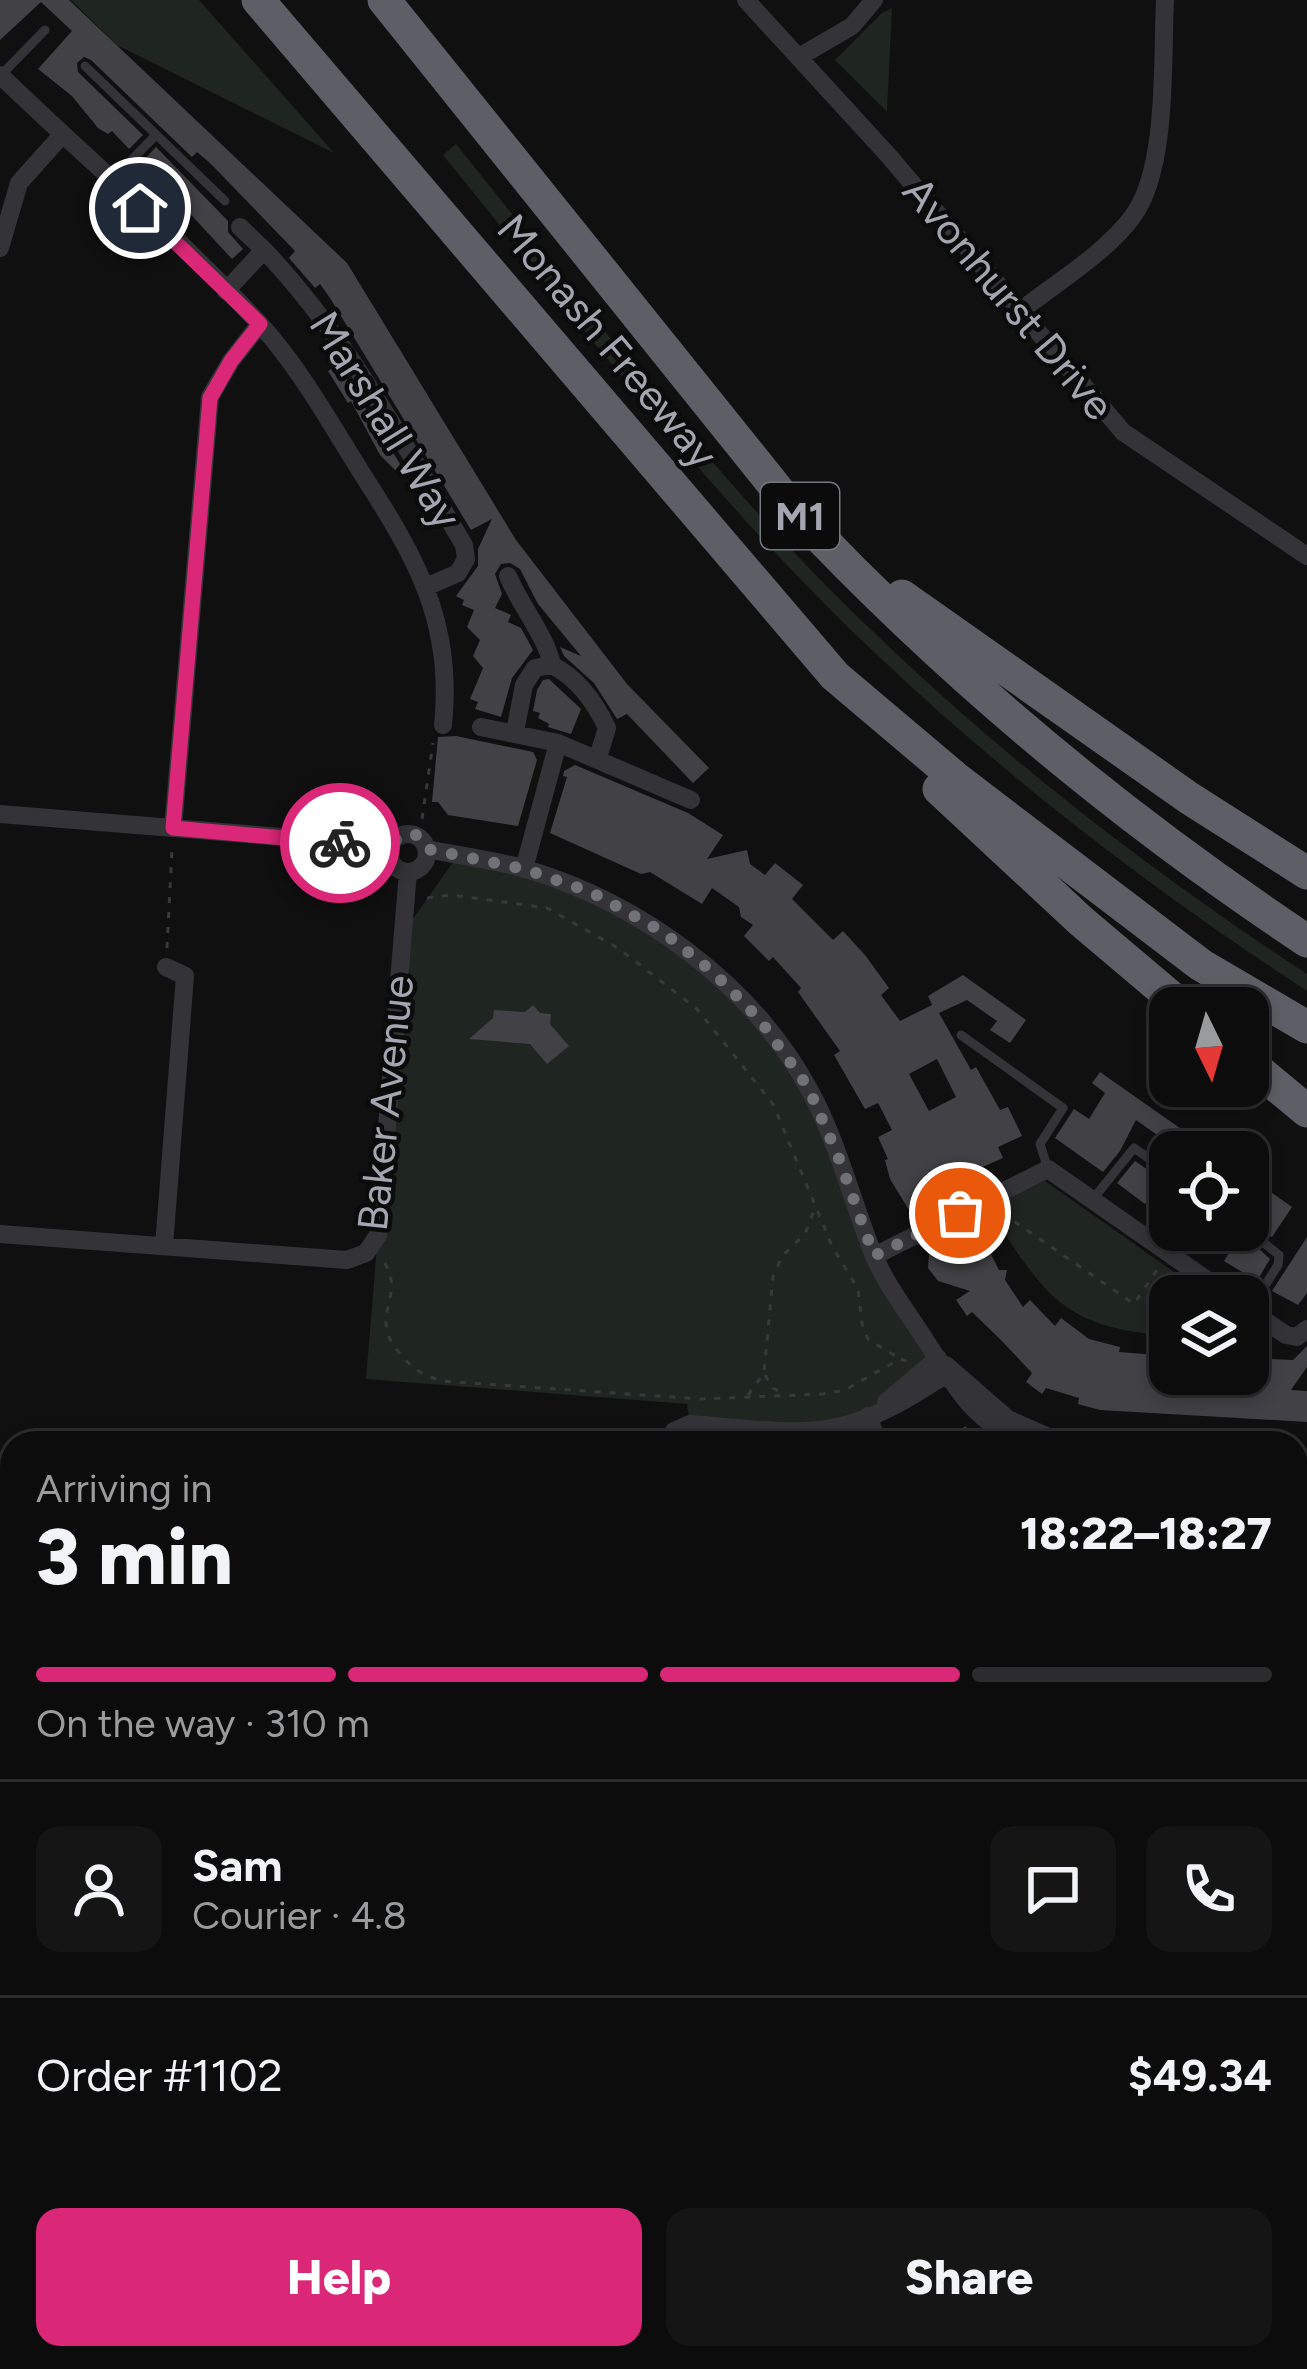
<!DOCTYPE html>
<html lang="en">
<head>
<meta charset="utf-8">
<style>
	body { margin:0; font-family:Figtree,sans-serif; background:#151516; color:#f1f3f6; height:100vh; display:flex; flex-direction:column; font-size:45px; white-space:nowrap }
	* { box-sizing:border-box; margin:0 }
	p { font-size:39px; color:#9a9b9d }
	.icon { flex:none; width:66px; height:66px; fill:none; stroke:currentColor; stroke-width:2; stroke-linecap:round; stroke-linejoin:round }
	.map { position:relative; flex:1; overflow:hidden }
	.side { position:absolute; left:0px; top:1431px; width:1308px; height:939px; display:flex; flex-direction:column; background:#0c0c0d; border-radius:36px 36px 0 0; box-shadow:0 6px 18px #0003,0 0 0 3px #2c2c2e }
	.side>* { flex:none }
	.needle { width:78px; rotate:175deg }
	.fabs { position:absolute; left:1149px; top:987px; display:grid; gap:24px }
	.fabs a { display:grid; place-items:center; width:120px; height:120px; border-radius:24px; background:#0c0c0d; box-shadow:0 6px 18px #0003,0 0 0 3px #2c2c2e; font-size:60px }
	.pin { position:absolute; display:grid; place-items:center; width:102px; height:102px; color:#fff; margin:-51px; border:6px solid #fff; border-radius:50%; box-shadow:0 3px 12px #0007 }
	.courier { position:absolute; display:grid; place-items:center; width:120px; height:120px; margin:-60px; border:9px solid #db2777; border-radius:50%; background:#fff; color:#222; box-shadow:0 3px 15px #0007 }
	.head em { font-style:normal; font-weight:800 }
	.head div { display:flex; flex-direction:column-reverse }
	.head { display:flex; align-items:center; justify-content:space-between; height:204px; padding:0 36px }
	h1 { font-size:78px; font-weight:800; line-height:90px }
	.bar { display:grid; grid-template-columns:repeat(4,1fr); gap:18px 12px; align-content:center; height:144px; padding:0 36px }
	.bar i { height:15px; border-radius:9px; background:#2c2c2e }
	.bar .selected { background:#db2777 }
	.bar p { grid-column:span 4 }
	.line { display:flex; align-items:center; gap:30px; padding:0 36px; border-top:3px solid #2c2c2e }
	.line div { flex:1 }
	.round { display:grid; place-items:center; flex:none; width:126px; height:126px; border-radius:24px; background:#151516 }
	.button { display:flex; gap:24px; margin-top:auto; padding:24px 36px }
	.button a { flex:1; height:138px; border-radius:24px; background:#db2777; color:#fff; font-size:48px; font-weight:800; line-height:138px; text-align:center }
	.button a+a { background:#151516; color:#f1f3f6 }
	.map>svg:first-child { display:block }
</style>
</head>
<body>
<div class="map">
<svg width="1307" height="2369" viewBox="0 0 1307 2369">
	<rect width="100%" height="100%" fill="#101011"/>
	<!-- green -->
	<path fill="#1f2520" d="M 71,0 L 199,0 L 334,153 L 117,45 Z
		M 892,8 L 887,112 L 835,60 L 882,13 Z
		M 456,144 C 565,279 669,419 787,545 C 943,710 1118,850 1307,974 L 1307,991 C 1112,863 928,717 769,546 C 653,422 550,286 443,155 Z
		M 458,855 L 591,892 L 715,974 L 808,1087 L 874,1256 L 938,1358 L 907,1384 L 845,1425 L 690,1424 L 687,1404 L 366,1379 L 403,933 Z
		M 1045,1181 L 1208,1296 L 1170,1296 L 1170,1336 C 1058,1327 1046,1294 987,1208 Z
		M 0,1649 L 12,1650 L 12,1772 L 0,1771 Z
		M 1296,1809 L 1307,1810 L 1306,1948 L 1296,1947 Z"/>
	<!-- building -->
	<path fill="#424246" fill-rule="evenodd" d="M 0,0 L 69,0 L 347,263 L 516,540 L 627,684 L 709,768 L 693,783 L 627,714 L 617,719 L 594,683 L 564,656 L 560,647 L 581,656 L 538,604 L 520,569 L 510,563 L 501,564 L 495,574 L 502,594 L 495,608 L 511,615 L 508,622 L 521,628 L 533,650 L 512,678 L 501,717 L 475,709 L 478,702 L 470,699 L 483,668 L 473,656 L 480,640 L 467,627 L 474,610 L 462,605 L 464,600 L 456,596 L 478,566 L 478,549 L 492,519 L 471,530 L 330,298 L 320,284 L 315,288 L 289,258 L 295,251 L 210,163 L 197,152 L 192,157 L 91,60 L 84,57 L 77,63 L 78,72 L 143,135 L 129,149 L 112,131 L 108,134 L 98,128 L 72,96 L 38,69 L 72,31 L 41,2 L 0,40 Z
		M 156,147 L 228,221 L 228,232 L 243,249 L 232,259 L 142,162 Z
		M 338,364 L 402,467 L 396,471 L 380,455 L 351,401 L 348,403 L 328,371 Z
		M 549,679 L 581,709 L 571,734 L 548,727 L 549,724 L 538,718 L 540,713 L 533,711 L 537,690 L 543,680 Z
		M 456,736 L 533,752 L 537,760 L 518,826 L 448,815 L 438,802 L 432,802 L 438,737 Z
		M 575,765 L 688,813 L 723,835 L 707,859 L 747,850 L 750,864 L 765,875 L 775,863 L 803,885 L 792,899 L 833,940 L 843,931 L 865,955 L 889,988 L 881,995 L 900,1021 L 932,1005 L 928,996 L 963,975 L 1026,1020 L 1010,1043 L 990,1030 L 997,1021 L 967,1000 L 939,1013 L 971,1070 L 976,1067 L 1000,1110 L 1008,1107 L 1022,1136 L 998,1147 L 1003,1158 L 962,1176 L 965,1183 L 909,1210 L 890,1179 L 885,1160 L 888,1159 L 878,1137 L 892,1130 L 878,1103 L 865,1109 L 834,1055 L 840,1051 L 798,992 L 801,988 L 773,957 L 769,961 L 744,936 L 753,925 L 741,917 L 739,907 L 712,888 L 702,904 L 650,872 L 641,874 L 550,833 L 567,777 L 563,776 L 564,771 ZM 937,1059 L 956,1097 L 929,1111 L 909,1074 Z
		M 533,1005 L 540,1013 L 551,1014 L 550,1024 L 569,1046 L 547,1064 L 530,1044 L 469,1039 L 493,1018 L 494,1010 L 525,1012 Z
		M 1100,1072 L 1214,1152 L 1188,1152 L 1177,1144 L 1166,1159 L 1155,1151 L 1163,1139 L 1136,1120 L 1120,1151 L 1103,1172 L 1055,1138 L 1074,1109 L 1089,1119 L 1105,1093 L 1092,1083 Z
		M 1135,1161 L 1170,1185 L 1159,1202 L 1150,1196 L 1145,1204 L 1117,1183 Z
		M 1248,1176 L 1292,1207 L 1272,1237 L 1248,1221 Z
		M 978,1229 L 999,1270 L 1007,1270 L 1005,1280 L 1023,1307 L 1030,1300 L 1055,1326 L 1061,1318 L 1089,1339 L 1120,1347 L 1119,1352 L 1170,1356 L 1170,1374 L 1248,1374 L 1248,1358 L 1293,1360 L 1307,1346 L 1307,1367 L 1291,1390 L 1307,1391 L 1307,1422 L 1100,1410 L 1078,1404 L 1079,1398 L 1046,1388 L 1042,1394 L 1026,1382 L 1032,1373 L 1001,1340 L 972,1312 L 967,1316 L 956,1300 L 970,1291 L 938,1281 L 928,1268 L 929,1254 Z
		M 1232,1230 L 1239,1230 L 1270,1259 L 1257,1281 L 1224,1261 L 1229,1253 L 1221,1246 Z
		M 1307,1237 L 1307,1293 L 1298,1305 L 1272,1291 Z"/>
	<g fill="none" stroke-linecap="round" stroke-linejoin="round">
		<!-- path -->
		<path stroke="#38393d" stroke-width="3" stroke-dasharray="6 9" stroke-linecap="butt" d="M 422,819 L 433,743
			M 427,898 L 452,895 L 547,908 L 618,948 L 697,1009 L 773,1104 L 832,1246 L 858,1289 L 863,1331 L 869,1340 L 899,1358
			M 167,948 L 172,849
			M 1002,1213 L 1134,1304 L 1157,1270
			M 385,1263 C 406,1301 366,1315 401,1355 C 414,1370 423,1375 442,1381 L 700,1399 L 823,1394 L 845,1390 L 900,1359 L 907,1361
			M 765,1375 L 773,1388 L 783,1393
			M 748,1395 L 764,1373 L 773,1277 L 782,1256 L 805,1234 L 815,1208
			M 964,1427 L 979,1443"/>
		<!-- service -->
		<path stroke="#343438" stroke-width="9" d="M 85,66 L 225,201
			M 1,75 L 45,30
			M 111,181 L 156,135
			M 961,1035 L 1063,1108 L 1040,1144 L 1048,1169
			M 1093,1199 L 1134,1148 L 1170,1173
			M 1248,1230 L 1279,1255 L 1278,1265 L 1250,1309"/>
		<!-- minor -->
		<path stroke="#343438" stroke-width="18" d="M 746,0 L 888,155 L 1123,432 L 1307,556
			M 799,57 L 852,26 L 874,0
			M 0,75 C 85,157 177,235 257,321 C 298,365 329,421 361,472 C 415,556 454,621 443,725
			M 240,227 L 264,250
			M 0,248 L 19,183 L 62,135
			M 226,291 L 264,250 C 346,336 403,443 464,545 L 466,559 L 458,573 L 428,586
			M 1020,311 C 1055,284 1108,251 1133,216 C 1168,168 1162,60 1165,0
			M 508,576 C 520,605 547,638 552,665 C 577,678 595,702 607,728 L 598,757
			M 481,727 L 558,743 L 691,800
			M 515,732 L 524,685 L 535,668 L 552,665
			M 0,814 L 332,841 L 389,853
			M 173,828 L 210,397 L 231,361 L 260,324
			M389 853a19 19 0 1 1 38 0a19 19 0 1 1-38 0Z
			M 427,849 C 460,856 494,860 526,869 C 640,903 751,983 809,1089 C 837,1140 851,1197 872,1251 C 884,1282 906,1310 924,1338 C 956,1386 966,1414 1022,1443
			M 524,869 L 558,743
			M 0,1234 L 347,1260 L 366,1253 L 378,1235 L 408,872
			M 164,1246 L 185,976 L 166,967
			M 874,1256 L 1048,1169 L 1230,1296
			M 1248,1309 L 1286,1335 L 1297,1337 L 1307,1329
			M 946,1365 L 1008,1419 L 1062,1443
			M 886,1402 L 938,1358
			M 868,1416 L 878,1443
			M 667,1443 L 674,1431 L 690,1424 C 735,1427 788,1436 832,1428 C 876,1420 915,1395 951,1371
			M 1296,1463 L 1307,1463
			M 1296,1476 L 1307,1477
			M 0,1477 L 12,1478
			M 0,1914 L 12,1915
			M 0,2127 L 12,1982
			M 1296,2140 L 1307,2141
			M 0,2178 L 12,2179
			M 659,2358 L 774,2369
			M 201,2369 L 204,2358
			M 482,2369 L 486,2358"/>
		<!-- motorway -->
		<path stroke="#5e5f66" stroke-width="33" d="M 258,0 L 835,676 L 958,780 L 1201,965 L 1307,1027
			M 384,0 L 793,509 C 947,673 1119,816 1307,941
			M 902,596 L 1189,798 L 1307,873
			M 939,789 L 1081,921 L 1184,1008
			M 1248,1062 L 1307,1111"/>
	</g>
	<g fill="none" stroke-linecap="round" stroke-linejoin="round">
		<!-- done -->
		<path stroke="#707278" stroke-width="12" stroke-dasharray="0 21.6" d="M 340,843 L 389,853 L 398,837 L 416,835 L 427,849 L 524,869 L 591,892 L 663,932 L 715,974 L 760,1020 L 808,1087 L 838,1156 L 874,1256 L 960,1213"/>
		<!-- route -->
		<path stroke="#db2777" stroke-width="15" d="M 140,208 L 260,324 L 231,361 L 210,398 L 173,828 L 340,843"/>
	</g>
	<g text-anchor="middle" stroke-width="9" stroke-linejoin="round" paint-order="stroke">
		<!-- shield labels -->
		<rect fill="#0b0b0c" stroke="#75787f" stroke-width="3" x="761" y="483" width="78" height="66" rx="9"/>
		<g font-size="39" font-weight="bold" fill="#a3a6b0">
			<text x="800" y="530">M1</text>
		</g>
		<!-- street labels -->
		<g font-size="42" fill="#a3a6b0" stroke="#0b0b0c">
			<text transform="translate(1009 298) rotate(50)" y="15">Avonhurst Drive</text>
			<text transform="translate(608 341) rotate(50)" y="15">Monash Freeway</text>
			<text transform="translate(386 420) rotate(58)" y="15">Marshall Way</text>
			<text transform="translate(385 1103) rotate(-84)" y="15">Baker Avenue</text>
		</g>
	</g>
</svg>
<div class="fabs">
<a><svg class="needle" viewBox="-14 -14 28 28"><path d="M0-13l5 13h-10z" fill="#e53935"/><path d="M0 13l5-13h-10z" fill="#9a9b9d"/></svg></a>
<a><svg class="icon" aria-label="locate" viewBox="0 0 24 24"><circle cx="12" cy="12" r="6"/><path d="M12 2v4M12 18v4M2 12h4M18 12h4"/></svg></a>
<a><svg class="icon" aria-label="layers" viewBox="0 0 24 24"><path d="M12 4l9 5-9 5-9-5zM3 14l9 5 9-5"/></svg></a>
</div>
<div class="pin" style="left:960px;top:1213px;background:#ea580c"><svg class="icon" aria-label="bag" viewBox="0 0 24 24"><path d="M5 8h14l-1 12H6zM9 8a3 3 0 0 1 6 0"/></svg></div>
<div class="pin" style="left:140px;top:208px;background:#1f2937"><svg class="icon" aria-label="home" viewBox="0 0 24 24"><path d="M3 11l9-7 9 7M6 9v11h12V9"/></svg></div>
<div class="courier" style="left:340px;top:843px"><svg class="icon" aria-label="bike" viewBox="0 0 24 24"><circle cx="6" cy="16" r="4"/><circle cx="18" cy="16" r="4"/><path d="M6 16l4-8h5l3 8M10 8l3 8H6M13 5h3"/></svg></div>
<section class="side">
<div class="head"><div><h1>3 min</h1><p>Arriving in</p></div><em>18:22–18:27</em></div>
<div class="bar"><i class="selected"></i><i class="selected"></i><i class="selected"></i><i></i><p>On the way · 310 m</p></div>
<div class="line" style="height:216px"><a class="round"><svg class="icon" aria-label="person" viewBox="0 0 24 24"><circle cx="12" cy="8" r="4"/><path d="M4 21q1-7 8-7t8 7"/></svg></a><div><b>Sam</b><p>Courier · 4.8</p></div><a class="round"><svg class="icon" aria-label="chat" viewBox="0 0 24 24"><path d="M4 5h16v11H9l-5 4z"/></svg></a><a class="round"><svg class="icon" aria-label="phone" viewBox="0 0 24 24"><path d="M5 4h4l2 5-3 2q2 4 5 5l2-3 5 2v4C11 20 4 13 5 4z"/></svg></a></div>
<div class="line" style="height:156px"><div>Order #1102</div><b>$49.34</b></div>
<div class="button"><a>Help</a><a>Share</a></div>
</section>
</div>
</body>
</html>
